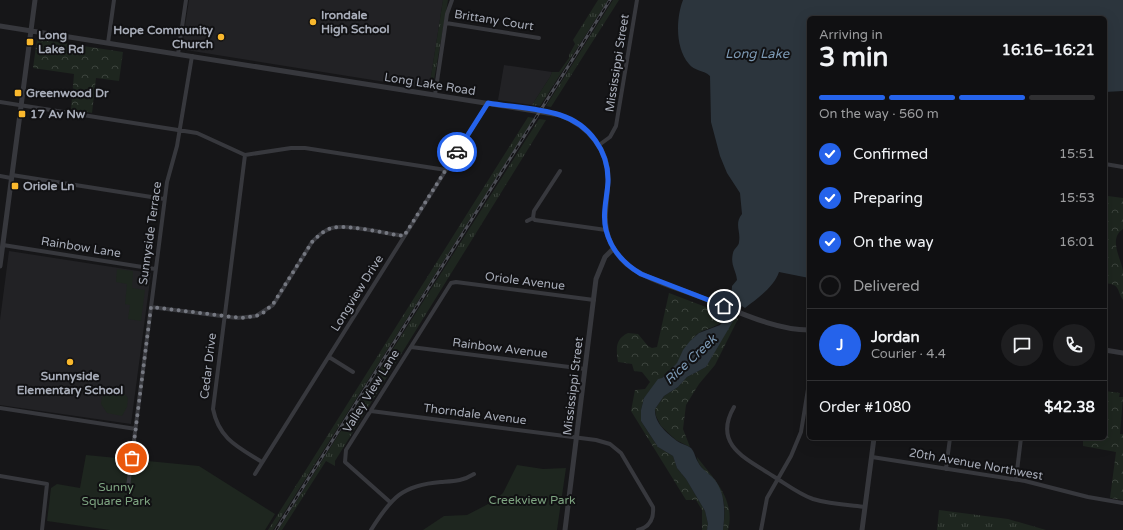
<!DOCTYPE html>
<html lang="en">
<head>
<meta charset="utf-8">
<style>
	body { margin:0; font-family:"Varela Round",sans-serif; background:#1e1e20; color:#f1f3f6; height:100vh; display:flex; flex-direction:column; font-size:15px; white-space:nowrap }
	* { box-sizing:border-box; margin:0 }
	p { font-size:13px; color:#9c9d9f }
	.icon { flex:none; width:22px; height:22px; fill:none; stroke:currentColor; stroke-width:2; stroke-linecap:round; stroke-linejoin:round }
	.map { position:relative; flex:1; overflow:hidden }
	.drawer { position:absolute; left:807px; top:16px; width:300px; height:424px; display:flex; flex-direction:column; background:#101012; border-radius:6px; box-shadow:0 4px 16px #0002,0 0 0 1px #303032 }
	.drawer>* { flex:none }
	.pin { position:absolute; display:grid; place-items:center; width:34px; height:34px; color:#fff; margin:-17px; border:2px solid #fff; border-radius:50%; box-shadow:0 1px 4px #0007 }
	.courier { position:absolute; display:grid; place-items:center; width:40px; height:40px; margin:-20px; border:3px solid #2563eb; border-radius:50%; background:#fff; color:#222; box-shadow:0 1px 5px #0007 }
	.overview em { font-style:normal; font-weight:700 }
	.overview div { display:flex; flex-direction:column-reverse }
	.overview { display:flex; align-items:center; justify-content:space-between; height:68px; padding:0 12px }
	h1 { font-size:26px; font-weight:700; line-height:30px }
	.bar { display:grid; grid-template-columns:repeat(4,1fr); gap:6px 4px; align-content:center; height:48px; padding:0 12px }
	.bar i { height:5px; border-radius:3px; background:#303032 }
	.bar .selected { background:#2563eb }
	.bar p { grid-column:span 4 }
	.line { display:flex; align-items:center; gap:10px; padding:0 12px; border-top:1px solid #303032 }
	.line div { flex:1 }
	.round { display:grid; place-items:center; flex:none; width:42px; height:42px; border-radius:21px; background:#1e1e20 }
	ol { padding:0 12px; list-style:none }
	li { display:flex; align-items:center; gap:12px; height:44px }
	li p { margin-inline-start:auto }
	li .icon { padding:4px; border-radius:50%; background:#2563eb; color:#fff; stroke-width:4 }
	li:last-child { color:#9c9d9f }
	li i { width:22px; height:22px; border:2px solid #303032; border-radius:50% }
	.map>svg:first-child { display:block }
</style>
</head>
<body>
<div class="map">
<svg width="1123" height="530" viewBox="0 0 1123 530">
	<defs>
		<pattern id="grass-tufts" width="24" height="20" patternUnits="userSpaceOnUse"><rect width="24" height="20" fill="#1e261f"/><path d="M3 7l-1-3M5 7V3M7 7l1-3M15 17l-1-3M17 17v-4M19 17l1-3" fill="none" stroke="#3c433d"/></pattern>
		<pattern id="forest-crowns" width="20" height="18" patternUnits="userSpaceOnUse"><rect width="20" height="18" fill="#1e261f"/><path d="M2 6a3 3 0 1 1 6 0M12 15a3 3 0 1 1 6 0" fill="none" stroke="#3c433d"/></pattern>
	</defs>
	<rect width="100%" height="100%" fill="#161618"/>
	<!-- built -->
	<path fill="#222225" d="M 189,0 L 443,0 L 429,89 L 186,50 L 182,46 Z
		M 504,65 L 552,72 L 550,77 L 532,105 L 498,100 Z
		M 9,251 L 151,273 L 131,424 L 0,405 L 0,320 Z"/>
	<!-- grass -->
	<path fill="url(#grass-tufts)" d="M 443,0 L 448,0 L 433,86 L 429,89 Z
		M 598,0 L 608,0 L 540,106 L 532,105 L 550,77 L 552,72 L 559,72 L 569,58 L 569,55 L 575,44 L 573,40 Z
		M 613,0 L 619,0 L 551,107 L 546,106 Z
		M 528,117 L 534,118 L 273,530 L 268,530 Z
		M 539,119 L 546,120 L 335,461 L 335,466 L 326,461 L 282,530 L 278,530 Z
		M 939,510 L 1008,519 L 1046,530 L 937,530 Z"/>
	<!-- forest -->
	<path fill="url(#forest-crowns)" d="M 37,39 L 123,52 L 119,81 L 96,78 L 92,113 L 71,109 L 74,74 L 33,68 Z
		M 1108,196 L 1123,198 L 1123,229 C 1108,239 1121,258 1123,271 C 1123,280 1123,291 1123,300 C 1116,289 1121,285 1105,283 L 1105,197 Z
		M 669,293 L 727,315 C 718,330 706,326 695,336 L 678,363 L 668,371 L 644,398 L 641,410 L 641,421 L 646,429 L 658,447 L 673,456 L 677,468 L 686,479 L 705,511 L 708,524 L 707,530 L 702,530 L 702,510 L 696,500 L 686,500 L 631,411 L 635,390 L 645,389 L 650,382 L 642,372 L 634,371 L 632,364 L 618,362 C 616,349 615,339 628,333 L 638,334 L 648,346 L 652,348 L 657,347 Z
		M 734,317 L 738,319 L 715,365 L 699,384 L 686,405 L 683,429 L 690,447 L 676,440 L 661,426 L 656,416 L 655,409 L 664,396 L 678,387 L 687,377 L 706,367 Z
		M 1105,391 L 1120,393 L 1119,397 L 1123,397 L 1120,434 L 1123,434 L 1123,500 L 1110,498 L 1116,452 L 1083,446 L 1083,438 L 1105,438 Z
		M 697,457 C 714,479 736,500 728,530 L 723,530 C 724,520 726,509 723,499 C 719,485 697,467 697,457 Z"/>
	<!-- park -->
	<path fill="#1e261f" d="M 117,269 L 133,271 L 132,288 L 145,290 L 141,321 L 128,319 L 130,305 L 125,304 L 127,284 L 116,282 Z
		M 113,389 L 121,390 L 128,398 L 127,407 L 122,416 L 107,413 L 101,404 L 102,397 Z
		M 86,455 L 199,466 L 275,514 L 265,530 L 110,530 L 47,521 L 51,488 L 57,484 L 80,488 Z
		M 517,465 L 543,469 L 566,468 L 557,530 L 423,530 L 444,516 L 467,515 L 494,501 L 503,493 Z"/>
	<!-- water -->
	<path fill="#2c353d" d="M 683,0 L 1123,0 L 1123,91 L 1105,92 L 1105,18 L 809,18 L 809,278 L 779,272 C 774,287 758,298 745,308 L 742,306 L 706,367 L 687,377 L 678,387 L 664,396 L 655,409 C 654,423 667,433 677,441 C 681,444 687,445 691,448 C 695,453 695,457 698,462 C 701,469 710,474 714,479 C 726,493 725,514 723,530 L 707,530 L 708,524 L 705,511 L 686,479 L 677,468 L 673,456 L 658,447 L 641,421 L 641,410 L 644,398 L 658,379 L 662,378 L 677,363 L 683,350 L 690,341 L 699,333 L 720,325 L 725,319 L 731,303 L 732,286 L 737,280 C 736,270 730,265 733,253 C 734,248 739,246 739,242 C 741,231 734,224 742,214 L 740,193 L 727,173 L 720,156 L 711,122 L 710,76 C 704,70 694,71 689,64 C 675,48 676,18 683,0 Z"/>
	<g fill="none" stroke-linecap="round" stroke-linejoin="round">
		<!-- minor -->
		<path stroke="#37383d" stroke-width="4" d="M 446,23 L 539,38
			M 108,43 L 114,0
			M 178,54 L 186,0
			M 435,95 L 447,14 L 452,0
			M 0,102 L 197,133 L 245,155 L 291,148 L 305,148 L 446,170
			M 599,145 L 610,137 L 616,126 L 637,0
			M 245,155 L 213,409 C 219,439 238,447 262,462
			M 1105,164 L 1123,167
			M 560,171 L 534,211 L 533,218 L 535,220 L 606,230
			M 12,175 L 164,199
			M 0,176 L 11,178
			M 527,221 L 533,218
			M 3,245 L 155,269
			M 151,307 L 237,318 L 256,316 L 273,305 L 312,242 C 318,236 324,230 332,228 C 348,224 387,234 404,236
			M 411,347 L 585,369
			M 329,357 L 353,372
			M 734,407 C 712,445 747,459 773,476 C 786,484 799,494 813,499 C 830,504 848,505 865,507
			M 0,408 L 136,429
			M 371,411 L 596,440 L 610,444 L 621,453 L 653,507 C 654,518 650,527 638,530
			M 872,457 L 1025,481 L 1088,497 L 1123,503
			M 946,469 L 950,438
			M 255,474 L 488,103
			M 0,476 L 47,484 L 42,530
			M 1016,479 L 1021,438
			M 128,487 L 167,182 L 177,146 L 192,56
			M 390,502 L 345,462 L 346,450 L 451,283 L 456,282 L 594,300
			M 371,530 C 391,498 402,485 441,482 C 454,481 463,481 474,474
			M 761,530 L 767,498 L 791,456 L 801,432 L 809,383"/>
		<!-- tertiary -->
		<path stroke="#37383d" stroke-width="5" d="M 0,26 L 560,115 C 588,126 609,149 608,181 C 607,205 600,227 614,249 C 620,259 630,268 640,273 C 658,283 680,289 700,297 C 733,309 773,330 809,330
			M 0,266 L 35,0
			M 1105,350 L 1123,353
			M 565,530 L 596,279 L 605,257 L 613,249
			M 862,530 L 874,438"/>
		<defs>
			<path id="rail" d="M 276,530 L 610,0"/>
		</defs>
		<!-- rail casing -->
		<use href="#rail" stroke="#4a4c53" stroke-width="3"/>
		<!-- rail -->
		<use href="#rail" stroke="#111113" stroke-width="1.5" stroke-dasharray="4.5" stroke-linecap="butt"/>
	</g>
	<g fill="none" stroke-linecap="round" stroke-linejoin="round">
		<!-- done -->
		<path stroke="#757881" stroke-width="4" stroke-dasharray="0 7.2" d="M 132,458 L 151,307 L 242,318 L 256,316 L 262,314 L 273,304 L 312,242 C 318,236 324,230 332,228 C 348,224 387,234 404,236 L 457,152"/>
		<!-- route -->
		<path stroke="#2563eb" stroke-width="5" d="M 457,152 L 488,103 C 512,107 538,108 560,115 C 589,124 609,151 608,182 C 607,198 602,214 606,230 C 611,250 624,264 641,274 L 724,306"/>
	</g>
	<!-- markers -->
	<g fill="#f9b82d" stroke="#111113" stroke-width="1.5">
		<circle cx="313" cy="22" r="4"/>
		<circle cx="221" cy="37" r="4"/>
		<rect x="26" y="38" width="8" height="8" rx="2"/>
		<rect x="14" y="89" width="8" height="8" rx="2"/>
		<rect x="18" y="110" width="8" height="8" rx="2"/>
		<rect x="11" y="182" width="8" height="8" rx="2"/>
		<circle cx="70" cy="362" r="4"/>
	</g>
	<g text-anchor="middle" stroke-width="4" stroke-linejoin="round" paint-order="stroke">
		<!-- poi labels -->
		<g font-size="12" font-weight="bold" fill="#a8adb9" stroke="#111113" text-anchor="start">
			<text x="321" y="19">Irondale<tspan x="321" dy="14">High School</tspan></text>
			<text x="213" y="34" text-anchor="end">Hope Community<tspan x="213" dy="14">Church</tspan></text>
			<text x="38" y="39">Long<tspan x="38" dy="14">Lake Rd</tspan></text>
			<text x="26" y="97">Greenwood Dr</text>
			<text x="30" y="118">17 Av Nw</text>
			<text x="23" y="190">Oriole Ln</text>
			<text x="70" y="380" text-anchor="middle">Sunnyside<tspan x="70" dy="14">Elementary School</tspan></text>
		</g>
		<!-- street labels -->
		<g font-size="12" fill="#a8adb9" stroke="#111113">
			<text transform="translate(494 20) rotate(9)" y="4">Brittany Court</text>
			<text transform="translate(617 63) rotate(-81)" y="4">Mississippi Street</text>
			<text transform="translate(430 84) rotate(9)" y="4">Long Lake Road</text>
			<text transform="translate(150 233) rotate(-82)" y="4">Sunnyside Terrace</text>
			<text transform="translate(81 247) rotate(9)" y="4">Rainbow Lane</text>
			<text transform="translate(525 281) rotate(7)" y="4">Oriole Avenue</text>
			<text transform="translate(357 293) rotate(-58)" y="4">Longview Drive</text>
			<text transform="translate(500 348) rotate(7)" y="4">Rainbow Avenue</text>
			<text transform="translate(208 366) rotate(-83)" y="4">Cedar Drive</text>
			<text transform="translate(573 386) rotate(-83)" y="4">Mississippi Street</text>
			<text transform="translate(371 391) rotate(-58)" y="4">Valley View Lane</text>
			<text transform="translate(475 414) rotate(7)" y="4">Thorndale Avenue</text>
			<text transform="translate(976 464) rotate(10)" y="4">20th Avenue Northwest</text>
		</g>
		<!-- park labels -->
		<g font-size="12" fill="#7ea481" stroke="#111113">
			<text x="116" y="491">Sunny<tspan x="116" dy="14">Square Park</tspan></text>
			<text x="532" y="504">Creekview Park</text>
		</g>
		<!-- water labels -->
		<g font-size="13" font-style="italic" fill="#7d9ab5" stroke="#111113">
			<text x="757" y="58">Long Lake</text>
			<text transform="translate(690 359) rotate(-43)" y="5">Rice Creek</text>
		</g>
	</g>
</svg>
<div class="pin" style="left:132px;top:458px;background:#ea580c"><svg class="icon" aria-label="bag" viewBox="0 0 24 24"><path d="M5 8h14l-1 12H6zM9 8a3 3 0 0 1 6 0"/></svg></div>
<div class="pin" style="left:724px;top:306px;background:#1f2937"><svg class="icon" aria-label="home" viewBox="0 0 24 24"><path d="M3 11l9-7 9 7M6 9v11h12V9"/></svg></div>
<div class="courier" style="left:457px;top:152px"><svg class="icon" aria-label="car" viewBox="0 0 24 24"><path d="M5 17H2v-5l4-1 3-4h7l3 4 3 1v5h-3M9 17h6M6 11h13"/><circle cx="7" cy="17" r="2"/><circle cx="17" cy="17" r="2"/></svg></div>
<section class="drawer">
<div class="overview"><div><h1>3 min</h1><p>Arriving in</p></div><em>16:16–16:21</em></div>
<div class="bar"><i class="selected"></i><i class="selected"></i><i class="selected"></i><i></i><p>On the way · 560 m</p></div>
<ol>
<li><svg class="icon" aria-label="check" viewBox="0 0 24 24"><path d="M5 12l5 5 9-10"/></svg>Confirmed<p>15:51</p></li>
<li><svg class="icon" aria-label="check" viewBox="0 0 24 24"><path d="M5 12l5 5 9-10"/></svg>Preparing<p>15:53</p></li>
<li><svg class="icon" aria-label="check" viewBox="0 0 24 24"><path d="M5 12l5 5 9-10"/></svg>On the way<p>16:01</p></li>
<li><i></i>Delivered</li>
</ol>
<div class="line" style="height:72px"><b class="round" style="background:#2563eb;color:#fff">J</b><div><b>Jordan</b><p>Courier · 4.4</p></div><a class="round"><svg class="icon" aria-label="chat" viewBox="0 0 24 24"><path d="M4 5h16v11H9l-5 4z"/></svg></a><a class="round"><svg class="icon" aria-label="phone" viewBox="0 0 24 24"><path d="M5 4h4l2 5-3 2q2 4 5 5l2-3 5 2v4C11 20 4 13 5 4z"/></svg></a></div>
<div class="line" style="height:52px"><div>Order #1080</div><b>$42.38</b></div>
</section>
</div>
</body>
</html>
